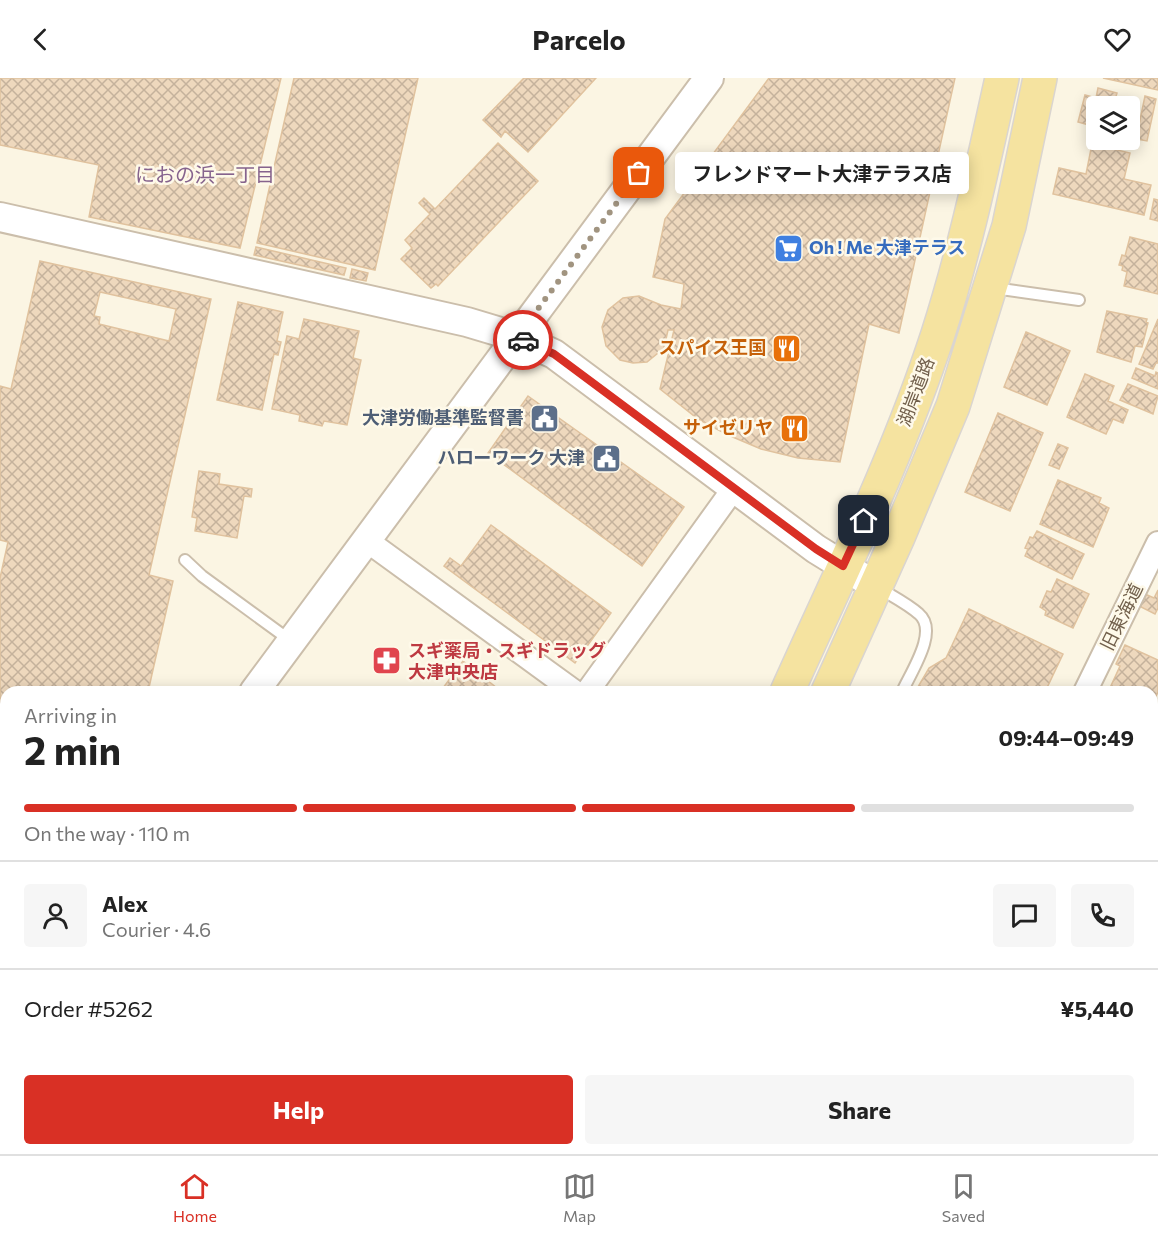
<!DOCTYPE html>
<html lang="en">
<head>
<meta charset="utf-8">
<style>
	body { margin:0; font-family:Commissioner,"Noto Sans JP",sans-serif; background:#f6f6f6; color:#222; height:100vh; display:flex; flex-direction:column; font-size:22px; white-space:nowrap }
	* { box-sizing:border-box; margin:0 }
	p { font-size:20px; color:#767676 }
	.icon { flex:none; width:33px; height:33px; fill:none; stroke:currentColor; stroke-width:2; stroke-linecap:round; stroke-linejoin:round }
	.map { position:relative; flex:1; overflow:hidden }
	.details { position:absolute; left:0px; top:608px; width:1158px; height:470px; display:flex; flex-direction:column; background:#fff; border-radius:18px 18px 0 0; box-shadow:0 3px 15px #0003 }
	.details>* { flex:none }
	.buttons { position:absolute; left:1086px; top:18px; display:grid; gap:12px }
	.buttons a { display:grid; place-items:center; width:54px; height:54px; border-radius:6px; background:#fff; box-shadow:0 3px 15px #0003; font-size:30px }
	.pin { position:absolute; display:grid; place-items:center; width:51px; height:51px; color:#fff; margin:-26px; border-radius:12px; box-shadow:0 3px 9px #0006 }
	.courier { position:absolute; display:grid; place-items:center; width:60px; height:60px; margin:-30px; border:4px solid #d93025; border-radius:50%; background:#fff; color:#222; box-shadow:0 2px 8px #0007 }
	.bubble { position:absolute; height:42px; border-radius:6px; background:#fff; box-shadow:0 3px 15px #0003; font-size:20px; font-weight:700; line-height:42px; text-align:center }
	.head em { font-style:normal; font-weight:700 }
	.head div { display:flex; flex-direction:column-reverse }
	.head { display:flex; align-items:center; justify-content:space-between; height:102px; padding:0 24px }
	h1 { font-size:39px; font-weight:700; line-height:45px }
	.bar { display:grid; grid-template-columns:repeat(4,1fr); gap:9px 6px; align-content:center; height:72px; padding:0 24px }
	.bar i { height:8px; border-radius:4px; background:#e0e0e0 }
	.bar .on { background:#d93025 }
	.bar p { grid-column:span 4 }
	.line { display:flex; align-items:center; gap:15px; padding:0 24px; border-top:2px solid #e0e0e0 }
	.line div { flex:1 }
	.round { display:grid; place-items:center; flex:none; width:63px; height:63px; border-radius:6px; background:#f6f6f6 }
	.button { display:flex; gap:12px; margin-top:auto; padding:12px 24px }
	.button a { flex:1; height:69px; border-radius:6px; background:#d93025; color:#fff; font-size:24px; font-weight:700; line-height:69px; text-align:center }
	.button a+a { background:#f6f6f6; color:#222 }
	header { display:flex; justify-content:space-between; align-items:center; height:78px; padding:0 24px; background:#fff; font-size:27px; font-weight:700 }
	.dock { display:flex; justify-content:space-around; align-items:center; height:84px; border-top:2px solid #e0e0e0; background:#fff; font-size:16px; color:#767676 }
	.dock a { display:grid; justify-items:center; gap:3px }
	.dock .on { color:#d93025 }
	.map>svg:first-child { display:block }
</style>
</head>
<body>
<header><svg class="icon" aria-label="back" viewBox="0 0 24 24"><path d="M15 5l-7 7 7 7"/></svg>Parcelo<svg class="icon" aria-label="heart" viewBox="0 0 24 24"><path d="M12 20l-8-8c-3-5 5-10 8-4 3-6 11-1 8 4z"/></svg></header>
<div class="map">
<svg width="1158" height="1076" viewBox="0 0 1158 1076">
	<defs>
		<pattern id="park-tufts" width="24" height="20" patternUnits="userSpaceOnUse" patternTransform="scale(1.5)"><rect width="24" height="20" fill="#cce7c3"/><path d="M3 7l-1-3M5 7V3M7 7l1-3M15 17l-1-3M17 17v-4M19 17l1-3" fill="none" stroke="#aabea0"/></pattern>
		<pattern id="building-cross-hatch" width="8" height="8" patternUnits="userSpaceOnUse" patternTransform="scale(1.5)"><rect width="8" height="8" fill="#eed8bd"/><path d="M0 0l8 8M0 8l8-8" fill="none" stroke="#c5b29c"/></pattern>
	</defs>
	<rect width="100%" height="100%" fill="#fbf5e3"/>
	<!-- park -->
	<path fill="url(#park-tufts)" d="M 0,761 L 6,768 L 6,916 L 0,924 Z
		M 658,1071 L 729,1071 L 727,1076 L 656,1076 Z"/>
	<!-- building -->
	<path fill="url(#building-cross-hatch)" stroke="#e0c29e" stroke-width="1.5" fill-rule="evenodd" d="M 0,0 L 281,0 L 240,170 L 89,139 L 99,87 L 0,67 Z
		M 294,0 L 418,0 L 375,192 L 257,165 Z
		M 524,0 L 596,0 L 528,74 L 505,53 L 501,59 L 483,42 Z
		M 769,0 L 955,0 L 899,255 L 869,246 L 840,384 L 798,380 L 761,371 L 728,357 L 698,341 L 660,311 L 674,252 L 668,252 L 664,270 L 647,284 L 633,285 L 620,282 L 606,268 L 602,249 L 608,232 L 623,220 L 639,218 L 661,227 L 681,231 L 684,206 L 653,199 L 665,141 Z
		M 1103,0 L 1158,0 L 1158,12 Z
		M 1098,10 L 1117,15 L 1114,25 L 1118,26 L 1117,28 L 1096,28 L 1096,49 L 1078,44 L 1085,17 L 1096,20 Z
		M 1145,18 L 1156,21 L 1147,63 L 1136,61 Z
		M 498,65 L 538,103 L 438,208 L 436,206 L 431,210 L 401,181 L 412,170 L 405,162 L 430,136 L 419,125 L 424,120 L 435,131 Z
		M 1092,66 L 1130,75 L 1124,101 L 1151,107 L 1144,137 L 1053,116 L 1059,90 L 1086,96 Z
		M 1154,121 L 1158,122 L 1158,143 L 1150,141 Z
		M 1130,159 L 1158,166 L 1158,216 L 1124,208 L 1127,194 L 1122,192 L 1123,188 L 1119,187 L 1122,177 L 1125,178 Z
		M 256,169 L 346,190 L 344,197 L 254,177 Z
		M 40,183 L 211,221 L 149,497 L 173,503 L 148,614 L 6,614 L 6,664 L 0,662 L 0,500 L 8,464 L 0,462 L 0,308 L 11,311 ZM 100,214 L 176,231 L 169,263 L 99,246 L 100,239 L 94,238 Z
		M 352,191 L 368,195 L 366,203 L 350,200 Z
		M 238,224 L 283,234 L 277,263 L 281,264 L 278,277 L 274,276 L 262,332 L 217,322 Z
		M 1107,233 L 1147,241 L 1146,244 L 1148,245 L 1142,269 L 1135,268 L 1131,284 L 1097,274 Z
		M 304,241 L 359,253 L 353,280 L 361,282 L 347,347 L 324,343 L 322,348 L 299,343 L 300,337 L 272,331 L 287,258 L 299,261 Z
		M 1158,241 L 1158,285 L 1156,285 L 1153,291 L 1139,286 Z
		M 1026,254 L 1070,273 L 1047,327 L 1004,309 Z
		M 1136,290 L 1155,298 L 1156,294 L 1158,295 L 1158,311 L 1132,300 Z
		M 1085,296 L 1114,308 L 1108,323 L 1128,332 L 1123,345 L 1113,341 L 1106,356 L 1067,339 Z
		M 1128,306 L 1158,318 L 1153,336 L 1120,322 Z
		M 528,318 L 684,429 L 642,488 L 488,375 Z
		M 998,335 L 1043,355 L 1010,433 L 965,414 Z
		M 1058,366 L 1068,370 L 1059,391 L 1049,387 Z
		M 199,393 L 220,396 L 219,406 L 252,411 L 251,419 L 244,418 L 237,460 L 195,453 L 197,440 L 192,439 Z
		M 1058,402 L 1101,420 L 1099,425 L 1109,430 L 1093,469 L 1040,446 Z
		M 491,447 L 611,535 L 575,585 L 444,488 L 450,480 L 461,488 Z
		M 1037,453 L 1084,476 L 1072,501 L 1025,478 L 1028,471 L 1025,470 L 1030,459 L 1033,460 Z
		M 1057,501 L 1089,516 L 1073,550 L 1045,537 L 1046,533 L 1040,529 L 1047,513 L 1051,514 Z
		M 1158,512 L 1158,530 L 1155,536 L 1139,528 L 1145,516 L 1154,520 Z
		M 969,531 L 1063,576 L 1045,614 L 915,614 L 929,590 L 946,580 Z
		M 1125,567 L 1158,582 L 1158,614 L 1152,626 L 1152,614 L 1117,614 L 1110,610 L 1120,588 L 1116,586 Z
		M 463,583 L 502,614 L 440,614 Z
		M 1152,716 L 1158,718 L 1158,730 L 1152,727 Z
		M 1152,767 L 1158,768 L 1158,789 L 1152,787 Z
		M 1152,872 L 1158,874 L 1152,894 Z
		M 1152,938 L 1158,940 L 1158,969 L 1156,968 L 1157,965 L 1152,963 Z
		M 1158,1054 L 1158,1076 L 1155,1076 L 1154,1075 L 1154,1061 Z
		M 59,1071 L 148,1071 L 144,1076 L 65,1076 Z
		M 480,1071 L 507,1071 L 514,1076 L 476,1076 Z
		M 900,1071 L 941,1071 L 954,1076 L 913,1076 Z
		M 958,1071 L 976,1071 L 974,1076 L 968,1076 Z
		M 980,1071 L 1006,1071 L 1016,1076 L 978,1076 Z
		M 1023,1071 L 1043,1071 L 1041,1076 L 1021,1076 Z
		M 1048,1071 L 1080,1071 L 1078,1076 L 1057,1076 Z
		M 1112,1071 L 1121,1071 L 1131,1076 L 1110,1076 Z"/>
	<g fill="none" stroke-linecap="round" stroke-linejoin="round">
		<defs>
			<path id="service" d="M 994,210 L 1079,222
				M 185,482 L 202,498 L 291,563
				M 879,510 C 892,518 908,526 919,536 C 939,553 911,594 902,614
				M 1152,1012 L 1158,998
				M 1152,1045 L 1158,1032
				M 1088,1076 L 1091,1071"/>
			<path id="minor" d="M 366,462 L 575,614
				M 587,614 L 734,410
				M 1085,614 L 1158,465
				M 0,1052 L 6,1056
				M 26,1071 L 32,1076
				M 176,1076 L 180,1071
				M 869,1076 L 871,1071"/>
			<path id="tertiary" d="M 0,139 L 467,244 L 517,259 L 554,276 L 816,471 L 876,508
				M 254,614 L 709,0
				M 0,734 L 6,741
				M 1152,749 L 1158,748
				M 0,955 L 6,947
				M 353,1071 L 360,1076"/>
			<path id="primary" d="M 787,614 C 840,496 898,379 938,256 C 965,172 983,86 1002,0
				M 828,614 L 898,459 L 953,328 L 1009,148 L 1040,0
				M 577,1076 L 580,1071
				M 619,1076 L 621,1071"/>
		</defs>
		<!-- service casing -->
		<use href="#service" stroke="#cbbeab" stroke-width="14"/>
		<!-- minor casing -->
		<use href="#minor" stroke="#cbbeab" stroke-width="26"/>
		<!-- tertiary casing -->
		<use href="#tertiary" stroke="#cbbeab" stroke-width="32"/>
		<!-- primary casing -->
		<use href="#primary" stroke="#dad5d0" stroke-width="36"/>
		<!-- service -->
		<use href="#service" stroke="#fff" stroke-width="10"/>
		<!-- minor -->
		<use href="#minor" stroke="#fff" stroke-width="22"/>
		<!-- tertiary -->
		<use href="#tertiary" stroke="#fff" stroke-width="28"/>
		<!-- primary -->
		<use href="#primary" stroke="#f5e3a0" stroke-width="33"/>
	</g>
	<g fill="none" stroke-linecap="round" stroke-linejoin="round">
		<!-- done -->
		<path stroke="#a19480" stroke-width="6" stroke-dasharray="0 10.8" d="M 523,262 L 517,259 L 639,95"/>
		<!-- route -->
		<path stroke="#d93025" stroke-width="8" d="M 523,262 L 554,276 L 816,471 L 843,488 L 864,443"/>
	</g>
	<!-- icons -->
	<defs>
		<symbol id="supermarket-square" viewBox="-11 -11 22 22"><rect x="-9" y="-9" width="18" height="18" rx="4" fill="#3f7fe0" stroke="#fef9e9"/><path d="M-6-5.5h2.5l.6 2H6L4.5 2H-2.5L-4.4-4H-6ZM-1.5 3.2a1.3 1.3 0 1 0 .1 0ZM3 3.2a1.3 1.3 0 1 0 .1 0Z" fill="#fff"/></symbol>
		<symbol id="restaurant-square" viewBox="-11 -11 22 22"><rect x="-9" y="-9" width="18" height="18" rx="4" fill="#e8710a" stroke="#fef9e9"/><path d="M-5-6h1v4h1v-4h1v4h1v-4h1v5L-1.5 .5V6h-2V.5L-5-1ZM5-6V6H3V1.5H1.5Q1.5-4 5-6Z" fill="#fff"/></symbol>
		<symbol id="civic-square" viewBox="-11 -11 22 22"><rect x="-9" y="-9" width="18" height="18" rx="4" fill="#5c6f8a" stroke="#fef9e9"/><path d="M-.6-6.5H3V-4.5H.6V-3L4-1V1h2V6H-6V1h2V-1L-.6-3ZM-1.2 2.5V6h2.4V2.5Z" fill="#fff"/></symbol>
		<symbol id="pharmacy-square" viewBox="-11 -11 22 22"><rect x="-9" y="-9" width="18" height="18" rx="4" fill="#e0444e" stroke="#fef9e9"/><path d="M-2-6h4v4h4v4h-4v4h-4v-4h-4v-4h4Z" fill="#fff"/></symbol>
	</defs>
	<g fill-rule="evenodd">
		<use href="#supermarket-square" x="772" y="154" width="33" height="33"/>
		<use href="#restaurant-square" x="770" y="254" width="33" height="33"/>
		<use href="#civic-square" x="528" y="324" width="33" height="33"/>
		<use href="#restaurant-square" x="778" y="334" width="33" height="33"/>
		<use href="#civic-square" x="590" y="364" width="33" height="33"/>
		<use href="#pharmacy-square" x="370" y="566" width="33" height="33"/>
	</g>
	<g text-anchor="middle" stroke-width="5" stroke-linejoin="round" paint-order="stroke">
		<!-- shop labels -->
		<g font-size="18" font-weight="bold" fill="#366cbe" stroke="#fef9e9" text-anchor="start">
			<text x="809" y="176">Oh ! Me 大津テラス</text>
		</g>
		<!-- food labels -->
		<g font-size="18" font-weight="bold" fill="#c56008" stroke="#fef9e9" text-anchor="end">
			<text x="766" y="276">スパイス王国</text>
			<text x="773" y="356">サイゼリヤ</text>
		</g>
		<!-- street labels -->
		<g font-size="18" fill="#715f4b" stroke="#fef9e9">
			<text transform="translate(916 314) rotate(-69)" y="6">湖岸道路</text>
			<text transform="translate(1122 539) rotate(-64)" y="6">旧東海道</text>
		</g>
		<!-- service labels -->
		<g font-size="18" font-weight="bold" fill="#4e5e75" stroke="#fef9e9" text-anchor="end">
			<text x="524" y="346">大津労働基準監督書</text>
			<text x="585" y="386">ハローワーク 大津</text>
		</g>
		<!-- health labels -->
		<g font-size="18" font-weight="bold" fill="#be3a42" stroke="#fef9e9" text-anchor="start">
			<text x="408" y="579">スギ薬局・スギドラッグ<tspan x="408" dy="21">大津中央店</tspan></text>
		</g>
		<!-- neighbourhood labels -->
		<g font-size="20" fill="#86638d" stroke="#fef9e9">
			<text x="205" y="104">におの浜一丁目</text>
		</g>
	</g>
</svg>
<div class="buttons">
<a><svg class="icon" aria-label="layers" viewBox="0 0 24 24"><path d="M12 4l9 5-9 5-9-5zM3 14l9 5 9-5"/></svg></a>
</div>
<div class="pin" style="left:639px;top:95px;background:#ea580c"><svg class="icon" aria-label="bag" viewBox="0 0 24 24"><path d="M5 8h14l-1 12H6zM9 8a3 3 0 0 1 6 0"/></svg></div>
<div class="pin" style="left:864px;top:443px;background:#1f2937"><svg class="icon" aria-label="home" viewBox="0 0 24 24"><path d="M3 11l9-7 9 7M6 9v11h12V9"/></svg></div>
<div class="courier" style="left:523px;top:262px"><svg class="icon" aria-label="car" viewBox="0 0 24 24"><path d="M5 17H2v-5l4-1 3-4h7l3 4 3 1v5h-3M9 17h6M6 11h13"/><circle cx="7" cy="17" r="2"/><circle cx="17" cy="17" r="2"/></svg></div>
<div class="bubble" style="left:675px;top:74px;width:294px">フレンドマート大津テラス店</div>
<section class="details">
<div class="head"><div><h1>2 min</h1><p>Arriving in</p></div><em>09:44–09:49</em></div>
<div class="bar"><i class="on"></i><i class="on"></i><i class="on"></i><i></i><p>On the way · 110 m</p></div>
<div class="line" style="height:108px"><a class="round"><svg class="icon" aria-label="person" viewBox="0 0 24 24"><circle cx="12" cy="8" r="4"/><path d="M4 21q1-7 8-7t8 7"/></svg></a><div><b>Alex</b><p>Courier · 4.6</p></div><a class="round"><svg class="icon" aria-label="chat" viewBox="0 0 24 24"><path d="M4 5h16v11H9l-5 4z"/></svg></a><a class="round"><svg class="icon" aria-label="phone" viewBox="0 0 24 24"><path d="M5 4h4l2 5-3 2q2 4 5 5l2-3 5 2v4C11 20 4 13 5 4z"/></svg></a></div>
<div class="line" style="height:78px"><div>Order #5262</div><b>¥5,440</b></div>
<div class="button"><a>Help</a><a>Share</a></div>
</section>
</div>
<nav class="dock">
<a class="on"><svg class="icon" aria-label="home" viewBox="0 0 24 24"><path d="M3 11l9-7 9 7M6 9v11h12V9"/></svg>Home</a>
<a><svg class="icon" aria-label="map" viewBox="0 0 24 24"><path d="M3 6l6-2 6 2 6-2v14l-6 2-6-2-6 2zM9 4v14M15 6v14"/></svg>Map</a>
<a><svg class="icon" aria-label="saved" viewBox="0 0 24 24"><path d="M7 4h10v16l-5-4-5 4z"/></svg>Saved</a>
</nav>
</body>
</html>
